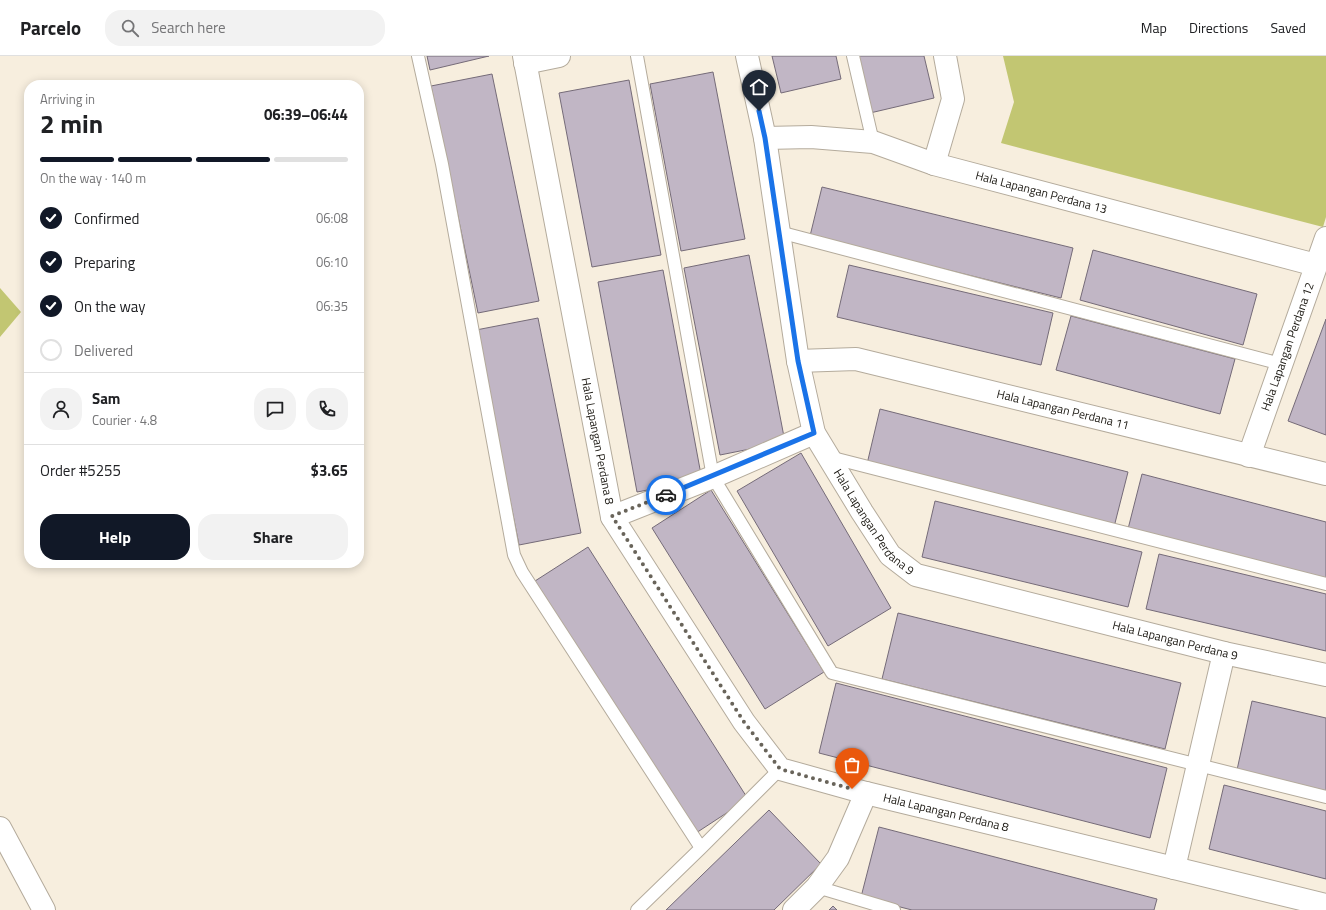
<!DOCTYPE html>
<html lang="en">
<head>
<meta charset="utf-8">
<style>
	body { margin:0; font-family:"Titillium Web",sans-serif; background:#f2f2f2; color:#202124; height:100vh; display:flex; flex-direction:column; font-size:15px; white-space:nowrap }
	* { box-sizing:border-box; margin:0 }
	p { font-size:13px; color:#757577 }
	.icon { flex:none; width:22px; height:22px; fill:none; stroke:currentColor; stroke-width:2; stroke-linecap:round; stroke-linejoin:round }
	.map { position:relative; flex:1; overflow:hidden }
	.details { position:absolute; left:24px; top:24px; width:340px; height:488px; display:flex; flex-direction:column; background:#fff; border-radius:16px; box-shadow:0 2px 10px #0003 }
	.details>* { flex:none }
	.pin { position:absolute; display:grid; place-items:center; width:34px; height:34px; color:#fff; margin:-41px -17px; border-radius:50% 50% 50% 0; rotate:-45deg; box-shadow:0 0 4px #0007 }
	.pin .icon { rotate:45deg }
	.courier { position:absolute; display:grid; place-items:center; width:40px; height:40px; margin:-20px; border:3px solid #1a73e8; border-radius:50%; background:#fff; color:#222; box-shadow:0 1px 5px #0007 }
	.summary em { font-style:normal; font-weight:700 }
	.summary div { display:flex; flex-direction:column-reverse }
	.summary { display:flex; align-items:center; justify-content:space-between; height:68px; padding:0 16px }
	h1 { font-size:26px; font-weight:700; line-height:30px }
	.bar { display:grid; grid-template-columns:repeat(4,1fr); gap:6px 4px; align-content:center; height:48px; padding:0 16px }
	.bar i { height:5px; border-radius:3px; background:#e0e0e0 }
	.bar .on { background:#111827 }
	.bar p { grid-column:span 4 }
	.line { display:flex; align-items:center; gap:10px; padding:0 16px; border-top:1px solid #e0e0e0 }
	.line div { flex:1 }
	.round { display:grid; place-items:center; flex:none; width:42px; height:42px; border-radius:16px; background:#f2f2f2 }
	ol { padding:0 16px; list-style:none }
	li { display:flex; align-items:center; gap:12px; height:44px }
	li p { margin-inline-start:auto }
	li .icon { padding:4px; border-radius:50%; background:#111827; color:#fff; stroke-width:4 }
	li:last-child { color:#757577 }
	li i { width:22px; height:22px; border:2px solid #e0e0e0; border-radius:50% }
	.cta { display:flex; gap:8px; margin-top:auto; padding:8px 16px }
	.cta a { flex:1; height:46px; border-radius:16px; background:#111827; color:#fff; font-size:16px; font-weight:700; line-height:46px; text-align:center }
	.cta a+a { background:#f2f2f2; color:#202124 }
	header { display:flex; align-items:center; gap:24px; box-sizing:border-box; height:56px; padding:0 20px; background:#fff; border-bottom:1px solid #e0e0e0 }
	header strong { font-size:19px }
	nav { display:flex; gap:22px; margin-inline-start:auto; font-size:14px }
	.search { width:280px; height:36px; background:#f2f2f2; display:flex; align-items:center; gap:10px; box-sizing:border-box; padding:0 14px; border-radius:16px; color:#757577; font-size:15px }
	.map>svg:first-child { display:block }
</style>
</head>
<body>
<header>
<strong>Parcelo</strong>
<div class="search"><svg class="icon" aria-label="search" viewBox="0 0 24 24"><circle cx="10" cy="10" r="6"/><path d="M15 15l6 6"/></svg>Search here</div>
<nav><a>Map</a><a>Directions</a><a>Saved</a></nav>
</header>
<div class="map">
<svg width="1326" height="854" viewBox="0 0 1326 854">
	<rect width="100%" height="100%" fill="#f7eede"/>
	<!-- green -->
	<path fill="#c2c672" d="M 1003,0 L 1326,0 L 1326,161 L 1323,171 L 1001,87 L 1014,46 Z
		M 0,232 L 21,256 L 0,281 Z"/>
	<!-- building -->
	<path fill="#c1b6c5" stroke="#756b78" d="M 427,0 L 489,0 L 430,14 Z
		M 772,0 L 836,0 L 841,23 L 781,37 Z
		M 857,0 L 924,0 L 934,42 L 870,57 Z
		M 713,16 L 745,183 L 681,195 L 650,28 Z
		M 492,18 L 539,245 L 478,257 L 431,30 Z
		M 629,24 L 661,199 L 592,211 L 559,37 Z
		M 822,131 L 1073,192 L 1061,242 L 810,180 Z
		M 1093,194 L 1257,238 L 1243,289 L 1080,244 Z
		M 749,199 L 785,386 L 720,399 L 684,212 Z
		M 849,209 L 1053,257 L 1041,309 L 837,261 Z
		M 663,214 L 702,424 L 637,436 L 598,226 Z
		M 1071,260 L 1235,303 L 1220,358 L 1056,314 Z
		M 538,262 L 581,477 L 519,489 L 476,274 Z
		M 1326,263 L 1326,379 L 1288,365 Z
		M 880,353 L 1128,416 L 1114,471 L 867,408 Z
		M 801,397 L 891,552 L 828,590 L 737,435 Z
		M 1142,418 L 1326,466 L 1326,524 L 1128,473 Z
		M 711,434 L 824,616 L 765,653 L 652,472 Z
		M 935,445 L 1142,496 L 1128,551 L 922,501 Z
		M 588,491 L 748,743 L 696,777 L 535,525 Z
		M 1159,498 L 1326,538 L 1326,595 L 1146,553 Z
		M 898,557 L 1181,627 L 1165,693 L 882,623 Z
		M 836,627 L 1167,712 L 1150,782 L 819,697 Z
		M 1252,645 L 1326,662 L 1326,735 L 1237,714 Z
		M 1224,729 L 1326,755 L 1326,823 L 1209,793 Z
		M 769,754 L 821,808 L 774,854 L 666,854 Z
		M 879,771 L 1157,843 L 1154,854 L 912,854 L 861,841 Z
		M 833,850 L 837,854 L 829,854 Z"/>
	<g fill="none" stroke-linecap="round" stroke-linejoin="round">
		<defs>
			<path id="lane" d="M 418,0 L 442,108 L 514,499 L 522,516 L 701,792
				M 637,0 L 713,421 L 832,617 L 1326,741
				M 853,0 L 873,86
				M 779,176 L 1281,308
				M 829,401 L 1326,528
				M 817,831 L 894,854
				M 637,854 L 701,792 L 780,713"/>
			<g id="street">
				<path id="s1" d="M 524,0 L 612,461 L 744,666 L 780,713 L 866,737 L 1326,849"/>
				<path id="s2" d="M 747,0 L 765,82 L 798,305 L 814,377 L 862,456 L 890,499 L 916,519 L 1224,597 L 1326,619"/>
				<path d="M 525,7 L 559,0"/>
				<path id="s3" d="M 765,82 L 811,81 L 873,86 L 934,108 L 1316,209"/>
				<path d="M 934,108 L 953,43 L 945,0"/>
				<path id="s4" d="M 798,305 L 856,303 L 1326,418"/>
				<path id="s5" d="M 1249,400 L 1326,182"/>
				<path d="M 612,461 L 713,421 L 814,377"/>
				<path d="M 0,772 L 44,854"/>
				<path d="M 1174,812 L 1224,597"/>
				<path d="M 794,854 L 817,831 L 838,802 L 866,737"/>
			</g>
		</defs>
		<!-- lane casing -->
		<use href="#lane" stroke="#b4ab9c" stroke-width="14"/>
		<!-- street casing -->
		<use href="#street" stroke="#b4ab9c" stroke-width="24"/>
		<!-- lane -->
		<use href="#lane" stroke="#fff" stroke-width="12"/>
		<!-- street -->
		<use href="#street" stroke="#fff" stroke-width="22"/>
	</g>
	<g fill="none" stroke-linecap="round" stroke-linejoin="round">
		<!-- done -->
		<path stroke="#69645a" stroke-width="4" stroke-dasharray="0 7.2" d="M 666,439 L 612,460 L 744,666 L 780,713 L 852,733"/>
		<!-- route -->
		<path stroke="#1a73e8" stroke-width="5" d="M 666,439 L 814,377 L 798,305 L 765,82 L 759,55"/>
	</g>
	<g text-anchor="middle" stroke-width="3" stroke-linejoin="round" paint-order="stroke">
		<!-- street labels -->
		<g font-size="12" fill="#1c1913" stroke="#fff">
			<text dy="4" stroke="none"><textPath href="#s3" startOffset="284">Hala Lapangan Perdana 13</textPath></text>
			<text dy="4" stroke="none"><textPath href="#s5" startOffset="116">Hala Lapangan Perdana 12</textPath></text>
			<text dy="4" stroke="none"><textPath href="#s4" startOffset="271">Hala Lapangan Perdana 11</textPath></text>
			<text dy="4" stroke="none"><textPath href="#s1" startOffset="392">Hala Lapangan Perdana 8</textPath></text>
			<text dy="4" stroke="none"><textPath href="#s2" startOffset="491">Hala Lapangan Perdana 9</textPath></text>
			<text dy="4" stroke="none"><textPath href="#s2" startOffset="827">Hala Lapangan Perdana 9</textPath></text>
			<text dy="4" stroke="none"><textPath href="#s1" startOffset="944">Hala Lapangan Perdana 8</textPath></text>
		</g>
	</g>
</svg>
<div class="pin" style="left:852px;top:733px;background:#ea580c"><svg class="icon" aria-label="bag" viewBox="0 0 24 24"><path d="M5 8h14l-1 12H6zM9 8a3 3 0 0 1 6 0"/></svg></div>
<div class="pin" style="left:759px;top:55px;background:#1f2937"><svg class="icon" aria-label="home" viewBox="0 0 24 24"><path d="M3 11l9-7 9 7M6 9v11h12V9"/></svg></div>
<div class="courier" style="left:666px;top:439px"><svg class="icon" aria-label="car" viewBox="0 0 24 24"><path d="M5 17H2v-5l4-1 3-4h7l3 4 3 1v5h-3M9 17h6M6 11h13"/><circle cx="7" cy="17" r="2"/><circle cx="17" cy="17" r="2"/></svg></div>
<section class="details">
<div class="summary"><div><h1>2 min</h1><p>Arriving in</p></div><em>06:39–06:44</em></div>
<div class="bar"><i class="on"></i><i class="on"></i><i class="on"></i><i></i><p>On the way · 140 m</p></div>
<ol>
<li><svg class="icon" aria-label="check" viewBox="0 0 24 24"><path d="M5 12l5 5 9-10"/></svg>Confirmed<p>06:08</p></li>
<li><svg class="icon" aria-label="check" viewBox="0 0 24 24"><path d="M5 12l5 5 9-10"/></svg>Preparing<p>06:10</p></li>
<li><svg class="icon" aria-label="check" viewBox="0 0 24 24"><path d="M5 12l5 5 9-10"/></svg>On the way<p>06:35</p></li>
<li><i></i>Delivered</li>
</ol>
<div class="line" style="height:72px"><a class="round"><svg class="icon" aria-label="person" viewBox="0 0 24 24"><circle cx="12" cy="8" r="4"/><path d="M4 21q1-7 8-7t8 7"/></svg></a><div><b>Sam</b><p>Courier · 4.8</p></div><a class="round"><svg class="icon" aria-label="chat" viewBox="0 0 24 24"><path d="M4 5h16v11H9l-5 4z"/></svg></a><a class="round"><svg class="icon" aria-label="phone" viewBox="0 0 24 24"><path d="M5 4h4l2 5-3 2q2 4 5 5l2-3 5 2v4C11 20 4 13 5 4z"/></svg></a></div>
<div class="line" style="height:52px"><div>Order #5255</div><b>$3.65</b></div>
<div class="cta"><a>Help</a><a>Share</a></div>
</section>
</div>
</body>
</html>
